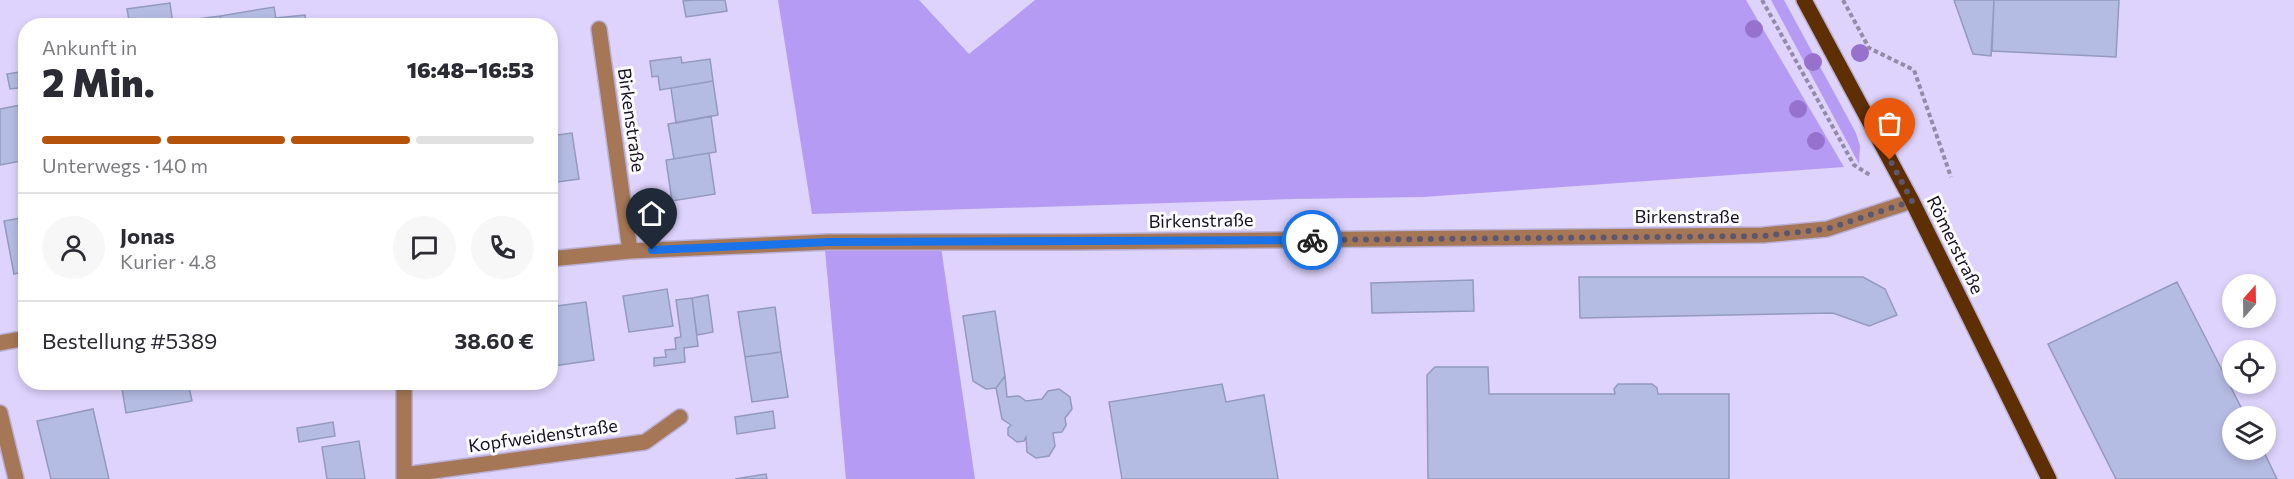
<!DOCTYPE html>
<html lang="de">
<head>
<meta charset="utf-8">
<style>
	body { margin:0; font-family:Commissioner,sans-serif; background:#f7f7f7; color:#2b2b33; height:100vh; display:flex; flex-direction:column; font-size:22px; white-space:nowrap }
	* { box-sizing:border-box; margin:0 }
	p { font-size:20px; color:#7c7c81 }
	.icon { flex:none; width:33px; height:33px; fill:none; stroke:currentColor; stroke-width:2; stroke-linecap:round; stroke-linejoin:round }
	.map { position:relative; flex:1; overflow:hidden }
	.sheet { position:absolute; left:18px; top:18px; width:540px; height:372px; display:flex; flex-direction:column; background:#fff; border-radius:24px; box-shadow:0 3px 9px #0003 }
	.sheet>* { flex:none }
	.needle { width:39px; rotate:20deg }
	.fabs { position:absolute; left:2222px; top:274px; display:grid; gap:12px }
	.fabs a { display:grid; place-items:center; width:54px; height:54px; border-radius:50%; background:#fff; box-shadow:0 3px 9px #0003; font-size:30px }
	.pin { position:absolute; display:grid; place-items:center; width:51px; height:51px; color:#fff; margin:-62px -26px; border-radius:50% 50% 50% 0; rotate:-45deg; box-shadow:0 0 6px #0007 }
	.pin .icon { rotate:45deg }
	.courier { position:absolute; display:grid; place-items:center; width:60px; height:60px; margin:-30px; border:4px solid #1a73e8; border-radius:50%; background:#fff; color:#222; box-shadow:0 2px 8px #0007 }
	.overview em { font-style:normal; font-weight:800 }
	.overview div { display:flex; flex-direction:column-reverse }
	.overview { display:flex; align-items:center; justify-content:space-between; height:102px; padding:0 24px }
	h1 { font-size:39px; font-weight:800; line-height:45px }
	.bar { display:grid; grid-template-columns:repeat(4,1fr); gap:9px 6px; align-content:center; height:72px; padding:0 24px }
	.bar i { height:8px; border-radius:4px; background:#e1e1e2 }
	.bar .on { background:#b45309 }
	.bar p { grid-column:span 4 }
	.line { display:flex; align-items:center; gap:15px; padding:0 24px; border-top:2px solid #e1e1e2 }
	.line div { flex:1 }
	.round { display:grid; place-items:center; flex:none; width:63px; height:63px; border-radius:32px; background:#f7f7f7 }
	.map>svg:first-child { display:block }
</style>
</head>
<body>
<div class="map">
<svg width="2294" height="479" viewBox="0 0 2294 479">
	<rect width="100%" height="100%" fill="#ded3fc"/>
	<!-- grass -->
	<path fill="#b59bf3" d="M 778,0 L 919,0 L 969,54 L 1035,0 L 1746,0 L 1844,167 L 1423,197 L 1293,199 L 812,214 Z
		M 1771,0 L 1784,0 L 1856,133 L 1860,146 L 1859,164 Z
		M 941,247 L 975,479 L 846,479 L 825,250 Z"/>
	<!-- building -->
	<path fill="#b5bce3" stroke="#9399bf" stroke-width="1.5" d="M 693,0 L 725,0 L 727,11 L 686,17 L 683,1 Z
		M 1954,0 L 1994,0 L 1991,56 L 1973,54 Z
		M 1994,0 L 2119,0 L 2116,57 L 1992,51 Z
		M 170,3 L 173,26 L 130,26 L 127,9 Z
		M 274,7 L 277,26 L 222,26 L 220,16 Z
		M 305,15 L 306,26 L 277,26 L 276,18 Z
		M 220,16 L 222,26 L 206,26 L 205,18 Z
		M 205,18 L 206,26 L 190,26 L 190,20 Z
		M 681,57 L 682,63 L 710,59 L 713,81 L 660,90 L 658,76 L 652,77 L 650,61 Z
		M 26,71 L 26,87 L 10,89 L 7,74 Z
		M 713,81 L 718,115 L 676,123 L 671,88 Z
		M 26,104 L 26,160 L 0,165 L 0,109 Z
		M 711,116 L 716,152 L 674,159 L 668,124 Z
		M 572,133 L 579,179 L 550,183 L 550,136 Z
		M 709,153 L 715,194 L 672,201 L 666,160 Z
		M 26,217 L 26,271 L 14,274 L 4,221 Z
		M 1579,277 L 1863,277 L 1885,289 L 1897,315 L 1869,326 L 1833,313 L 1580,318 Z
		M 1473,280 L 1474,311 L 1372,313 L 1371,283 Z
		M 2177,282 L 2246,417 L 2232,417 L 2232,450 L 2263,450 L 2277,479 L 2116,479 L 2048,344 Z
		M 667,289 L 673,326 L 629,332 L 623,296 Z
		M 708,295 L 713,332 L 697,335 L 692,298 Z
		M 692,298 L 698,346 L 684,348 L 685,362 L 654,366 L 654,358 L 666,357 L 665,350 L 676,349 L 675,338 L 681,337 L 676,300 Z
		M 586,302 L 594,360 L 554,366 L 550,342 L 550,307 Z
		M 775,307 L 781,352 L 745,357 L 738,312 Z
		M 995,311 L 1005,376 L 996,388 L 986,389 L 973,381 L 963,316 Z
		M 781,352 L 788,397 L 752,402 L 745,357 Z
		M 1435,367 L 1488,367 L 1489,394 L 1615,394 L 1614,389 L 1618,384 L 1652,384 L 1657,388 L 1658,394 L 1729,394 L 1729,479 L 1428,479 L 1427,375 Z
		M 1005,376 L 1007,397 L 1019,396 L 1026,401 L 1042,399 L 1048,391 L 1059,389 L 1070,397 L 1072,409 L 1065,418 L 1066,425 L 1062,432 L 1053,433 L 1055,446 L 1049,456 L 1036,458 L 1027,452 L 1026,437 L 1024,441 L 1017,442 L 1008,435 L 1008,428 L 1011,425 L 1002,419 L 996,388 Z
		M 121,382 L 188,382 L 192,401 L 126,413 Z
		M 1222,384 L 1226,402 L 1264,395 L 1278,479 L 1122,479 L 1109,402 Z
		M 93,409 L 109,479 L 51,479 L 37,421 Z
		M 773,411 L 775,428 L 737,434 L 735,417 Z
		M 333,422 L 335,436 L 299,442 L 297,428 Z
		M 359,441 L 365,479 L 327,479 L 322,447 Z
		M 766,474 L 767,479 L 735,479 Z"/>
	<g fill="none" stroke-linecap="round" stroke-linejoin="round">
		<defs>
			<path id="minor" d="M 599,29 L 630,251
				M 550,259 L 630,251 L 828,242 L 1074,242 L 1763,235 L 1827,229 L 1912,201
				M 0,343 L 26,338
				M 0,413 L 16,479
				M 404,475 L 645,442 L 680,417
				M 404,479 L 404,382"/>
			<path id="major" d="M 1804,0 L 1912,201 L 2049,479"/>
		</defs>
		<!-- minor casing -->
		<use href="#minor" stroke="#bab0d5" stroke-width="18"/>
		<!-- major casing -->
		<use href="#major" stroke="#bab0d5" stroke-width="18"/>
		<!-- path -->
		<path stroke="#938baa" stroke-width="4" stroke-dasharray="4.5 3" stroke-linecap="butt" d="M 1762,0 L 1854,165 L 1870,175
			M 1843,0 L 1869,48 L 1914,70 L 1951,177"/>
		<!-- minor -->
		<use href="#minor" stroke="#a57756" stroke-width="15"/>
		<!-- major -->
		<use href="#major" stroke="#5d2f03" stroke-width="15"/>
	</g>
	<!-- trees -->
	<g fill="#9771ce">
		<circle cx="1754" cy="29" r="9"/>
		<circle cx="1860" cy="53" r="9"/>
		<circle cx="1813" cy="62" r="9"/>
		<circle cx="1798" cy="109" r="9"/>
		<circle cx="1816" cy="141" r="9"/>
	</g>
	<g fill="none" stroke-linecap="round" stroke-linejoin="round">
		<!-- done -->
		<path stroke="#5d566e" stroke-width="6" stroke-dasharray="0 10.8" d="M 1312,240 L 1763,236 L 1827,229 L 1912,201 L 1890,160"/>
		<!-- route -->
		<path stroke="#1a73e8" stroke-width="8" d="M 652,250 L 828,242 L 1312,240"/>
	</g>
	<g text-anchor="middle" stroke-width="6" stroke-linejoin="round" paint-order="stroke">
		<!-- street labels -->
		<g font-size="18" fill="#171321" stroke="#fcfbff">
			<text transform="translate(631 120) rotate(82)" y="6">Birkenstraße</text>
			<text x="1687" y="223">Birkenstraße</text>
			<text transform="translate(1201 221) rotate(-1)" y="6">Birkenstraße</text>
			<text transform="translate(1955 245) rotate(64)" y="6">Römerstraße</text>
			<text transform="translate(543 436) rotate(-8)" y="6">Kopfweidenstraße</text>
		</g>
	</g>
</svg>
<div class="fabs">
<a><svg class="needle" viewBox="-14 -14 28 28"><path d="M0-13l5 13h-10z" fill="#e53935"/><path d="M0 13l5-13h-10z" fill="#7c7c81"/></svg></a>
<a><svg class="icon" aria-label="locate" viewBox="0 0 24 24"><circle cx="12" cy="12" r="6"/><path d="M12 2v4M12 18v4M2 12h4M18 12h4"/></svg></a>
<a><svg class="icon" aria-label="layers" viewBox="0 0 24 24"><path d="M12 4l9 5-9 5-9-5zM3 14l9 5 9-5"/></svg></a>
</div>
<div class="pin" style="left:1890px;top:160px;background:#ea580c"><svg class="icon" aria-label="bag" viewBox="0 0 24 24"><path d="M5 8h14l-1 12H6zM9 8a3 3 0 0 1 6 0"/></svg></div>
<div class="pin" style="left:652px;top:250px;background:#1f2937"><svg class="icon" aria-label="home" viewBox="0 0 24 24"><path d="M3 11l9-7 9 7M6 9v11h12V9"/></svg></div>
<div class="courier" style="left:1312px;top:240px"><svg class="icon" aria-label="bike" viewBox="0 0 24 24"><circle cx="6" cy="16" r="4"/><circle cx="18" cy="16" r="4"/><path d="M6 16l4-8h5l3 8M10 8l3 8H6M13 5h3"/></svg></div>
<section class="sheet">
<div class="overview"><div><h1>2 Min.</h1><p>Ankunft in</p></div><em>16:48–16:53</em></div>
<div class="bar"><i class="on"></i><i class="on"></i><i class="on"></i><i></i><p>Unterwegs · 140 m</p></div>
<div class="line" style="height:108px"><a class="round"><svg class="icon" aria-label="person" viewBox="0 0 24 24"><circle cx="12" cy="8" r="4"/><path d="M4 21q1-7 8-7t8 7"/></svg></a><div><b>Jonas</b><p>Kurier · 4.8</p></div><a class="round"><svg class="icon" aria-label="chat" viewBox="0 0 24 24"><path d="M4 5h16v11H9l-5 4z"/></svg></a><a class="round"><svg class="icon" aria-label="phone" viewBox="0 0 24 24"><path d="M5 4h4l2 5-3 2q2 4 5 5l2-3 5 2v4C11 20 4 13 5 4z"/></svg></a></div>
<div class="line" style="height:78px"><div>Bestellung #5389</div><b>38.60 €</b></div>
</section>
</div>
</body>
</html>
